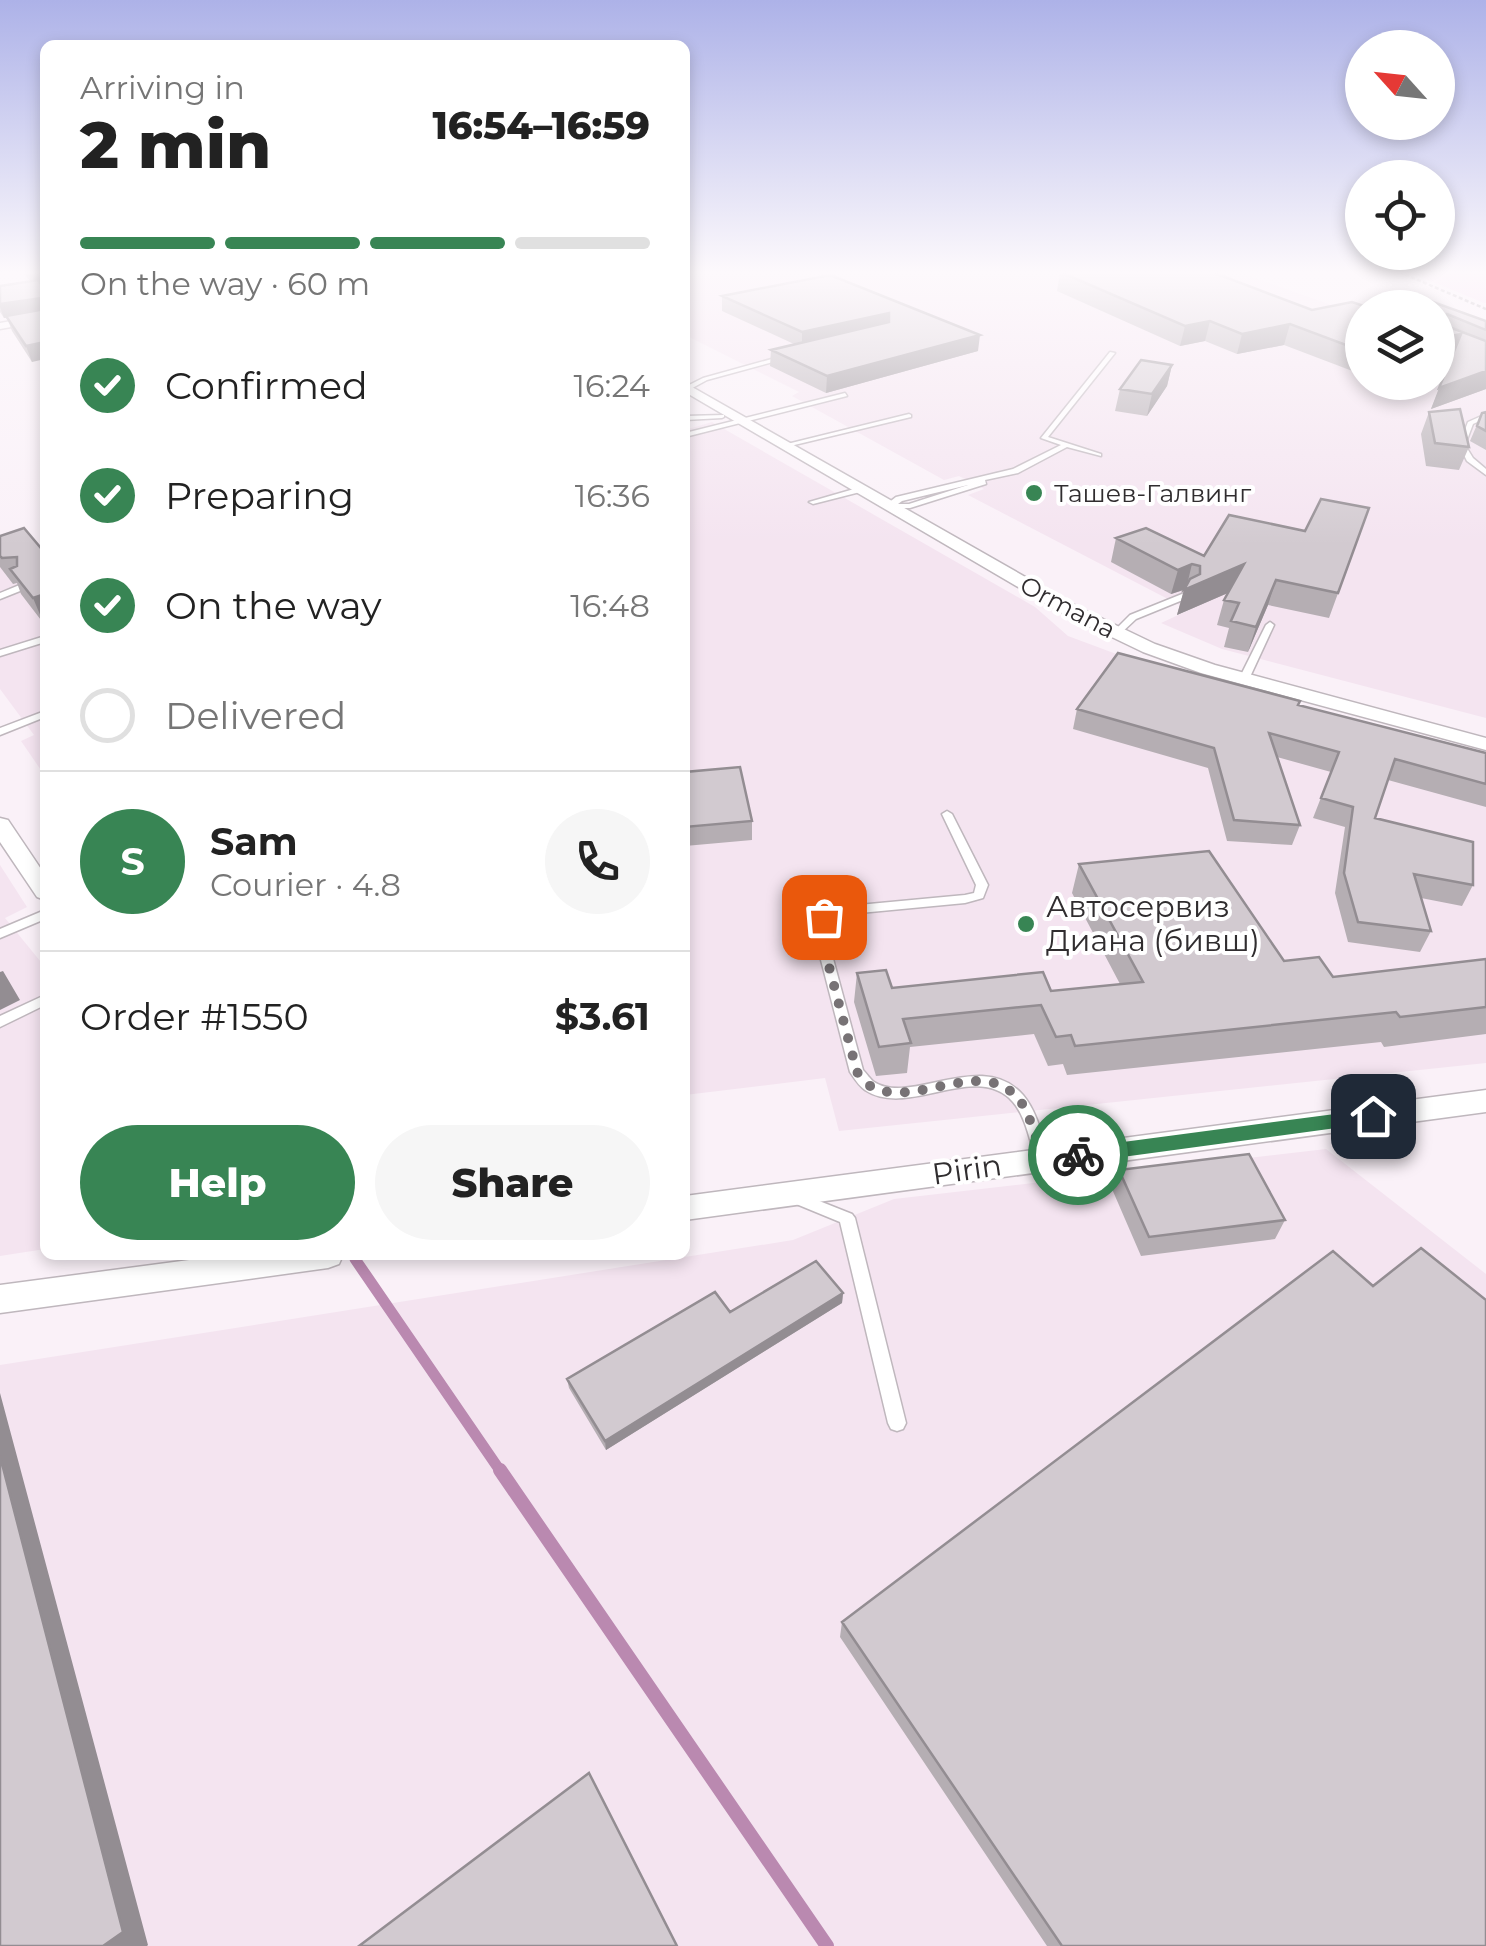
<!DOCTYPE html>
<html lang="en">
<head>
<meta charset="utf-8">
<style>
	body { margin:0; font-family:Montserrat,sans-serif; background:#f6f6f6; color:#222; height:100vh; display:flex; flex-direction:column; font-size:38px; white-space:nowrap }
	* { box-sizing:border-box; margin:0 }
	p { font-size:32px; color:#767676 }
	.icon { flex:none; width:55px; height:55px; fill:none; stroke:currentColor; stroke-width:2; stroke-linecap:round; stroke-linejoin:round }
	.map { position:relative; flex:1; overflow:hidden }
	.details { position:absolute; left:40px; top:40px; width:650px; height:1220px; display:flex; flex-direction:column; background:#fff; border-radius:15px; box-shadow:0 5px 15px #0003 }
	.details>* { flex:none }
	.needle { width:65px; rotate:297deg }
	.buttons { position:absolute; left:1345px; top:30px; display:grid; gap:20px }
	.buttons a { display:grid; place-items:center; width:110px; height:110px; border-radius:50%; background:#fff; box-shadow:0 5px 15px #0003; font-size:50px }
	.pin { position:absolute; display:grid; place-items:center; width:85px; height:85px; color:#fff; margin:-42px; border-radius:20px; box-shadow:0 5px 15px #0006 }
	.courier { position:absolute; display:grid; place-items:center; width:100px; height:100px; margin:-50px; border:8px solid #388554; border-radius:50%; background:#fff; color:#222; box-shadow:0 2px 12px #0007 }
	.head em { font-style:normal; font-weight:800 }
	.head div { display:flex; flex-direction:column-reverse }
	.head { display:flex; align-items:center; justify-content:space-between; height:170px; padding:0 40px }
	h1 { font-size:65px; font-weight:800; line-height:75px }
	.bar { display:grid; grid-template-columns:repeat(4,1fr); gap:15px 10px; align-content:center; height:120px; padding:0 40px }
	.bar i { height:12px; border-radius:8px; background:#e0e0e0 }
	.bar .current { background:#388554 }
	.bar p { grid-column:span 4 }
	.line { display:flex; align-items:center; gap:25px; padding:0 40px; border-top:2px solid #e0e0e0 }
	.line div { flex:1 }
	.round { display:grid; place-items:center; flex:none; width:105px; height:105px; border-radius:52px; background:#f6f6f6 }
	ol { padding:0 40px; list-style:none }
	li { display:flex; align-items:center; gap:30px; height:110px }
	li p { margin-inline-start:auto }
	li .icon { padding:10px; border-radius:50%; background:#388554; color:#fff; stroke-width:4 }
	li:last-child { color:#767676 }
	li i { width:55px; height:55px; border:5px solid #e0e0e0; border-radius:50% }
	.button { display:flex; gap:20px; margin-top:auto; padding:20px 40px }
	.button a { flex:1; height:115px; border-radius:60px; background:#388554; color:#fff; font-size:40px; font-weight:800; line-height:115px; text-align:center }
	.button a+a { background:#f6f6f6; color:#222 }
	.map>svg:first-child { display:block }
</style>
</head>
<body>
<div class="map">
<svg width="1486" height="1946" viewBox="0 0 1486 1946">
	<rect width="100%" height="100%" fill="#faf1f8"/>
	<!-- built -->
	<path fill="#f4e4f0" d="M 685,272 L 1238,272 L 1362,316 L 1362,382 L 1438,382 L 1438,308 L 1413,307 L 1438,303 L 1486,323 L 1486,718 L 1222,649 L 1161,623 L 1189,610 L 968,495 L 984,489 L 959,476 L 944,480 L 792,396 L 799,392 L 685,335 Z
		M 712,422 L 1035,607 L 1068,636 L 1197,684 L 1486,761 L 1486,1063 L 839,1131 L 825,1078 L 685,1095 L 685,430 Z
		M 45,547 L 45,776 L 21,741 L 34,735 L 0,689 L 0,562 Z
		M 0,865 L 27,907 L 5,918 L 45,967 L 45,1249 L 0,1256 Z
		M 1326,1149 L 1486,1274 L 1486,1946 L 0,1946 L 0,1365 L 793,1240 L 894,1199 Z"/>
	<!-- green -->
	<path fill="#f8d3f0" d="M 1409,272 L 1486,272 L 1486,303 L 1484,303 Z"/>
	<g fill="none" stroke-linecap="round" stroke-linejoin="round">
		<!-- stream-far1 -->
		<path stroke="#ba89b0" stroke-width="11" d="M 355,1259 L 501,1472"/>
		<!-- stream -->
		<path stroke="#ba89b0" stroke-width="14" d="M 500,1470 L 827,1946"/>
		<defs>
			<path id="service" d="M 1110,352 L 1115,353 L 1048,437 L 1101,454 L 1101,456 L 1067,447 L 1018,473 L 985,480 L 986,484 L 910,508 L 887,508 L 887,504 L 896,497 L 1013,469 L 1061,445 L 1041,438 ZM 968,485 L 909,504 L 898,504 L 902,501 Z
				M 786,355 L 788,358 L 707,380 L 685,392 L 685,387 L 703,378 Z
				M 845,393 L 847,396 L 685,437 L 685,433 Z
				M 909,414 L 911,415 L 911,417 L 786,447 L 783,445 Z
				M 1486,414 L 1486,418 L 1473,424 L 1465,445 L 1473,458 L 1486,469 L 1486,475 L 1467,461 L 1459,445 L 1468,422 Z
				M 724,415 L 724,417 L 722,418 L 685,420 L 685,416 Z
				M 861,487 L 865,489 L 864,491 L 813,504 L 809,502 Z
				M 22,584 L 25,585 L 25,589 L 0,599 L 0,593 Z
				M 1187,592 L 1190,593 L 1190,597 L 1136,619 L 1119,635 L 1112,633 L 1130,615 Z
				M 1270,622 L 1274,625 L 1249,679 L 1244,682 L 1241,681 L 1239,679 L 1266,625 Z
				M 45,636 L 45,642 L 0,656 L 0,650 Z
				M 45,711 L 45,717 L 0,735 L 0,728 Z
				M 947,811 L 952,814 L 988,885 L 983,898 L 965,903 L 839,915 L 829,919 L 825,929 L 863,1070 C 866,1073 871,1080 874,1082 C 911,1106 982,1048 1023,1095 C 1038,1113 1043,1139 1050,1160 L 1048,1164 L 1043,1166 L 1038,1164 L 1036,1160 C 1030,1142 1026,1117 1013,1102 C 976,1060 909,1119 865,1090 C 859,1086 854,1078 850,1072 L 813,929 L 820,914 L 837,907 L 965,895 L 974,893 L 976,885 L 942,814 Z
				M 45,910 L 45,919 L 0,938 L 0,929 Z
				M 45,995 L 45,1005 L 0,1027 L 0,1016 Z
				M 794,1191 L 852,1214 L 855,1218 L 906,1423 L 903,1429 L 897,1431 L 891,1429 L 888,1423 L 840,1222 L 789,1201 L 787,1197 L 789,1193 Z"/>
			<path id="minor" d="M 45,315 L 45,321 L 0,329 L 0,323 Z
				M 685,383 L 1078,607 L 1155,644 L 1215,665 L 1486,738 L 1486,750 L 1201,673 L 1143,652 L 1066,615 L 685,392 Z
				M 0,818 L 8,820 L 45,875 L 45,900 L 37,897 L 0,842 Z
				M 1486,1090 L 1486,1112 L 685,1220 L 685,1196 Z
				M 227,1255 L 343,1255 L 339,1264 L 328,1268 L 0,1313 L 0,1285 Z"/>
		</defs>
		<!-- service casing -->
		<use href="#service" stroke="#bfb7bd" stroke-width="3"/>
		<!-- minor casing -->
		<use href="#minor" stroke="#bfb7bd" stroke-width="3"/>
		<!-- path -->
		<path stroke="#918b90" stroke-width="2.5" stroke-dasharray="4 2.5" stroke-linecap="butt" d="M 1399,272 L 1486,309"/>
		<!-- service -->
		<use href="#service" fill="#fff" fill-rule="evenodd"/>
		<!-- minor -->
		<use href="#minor" fill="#fff" fill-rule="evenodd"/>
	</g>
	<!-- wall -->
	<path fill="#b5aeb3" d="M 23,272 L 45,272 L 32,362 L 12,331 L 7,318 L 4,318 L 0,312 L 0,286 L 30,281 Z
		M 1060,272 L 1312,310 L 1367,307 L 1422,298 L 1486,321 L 1486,389 L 1431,409 L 1453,355 L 1438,358 L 1438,338 L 1362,308 L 1362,371 L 1355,372 L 1284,345 L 1237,354 L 1205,341 L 1180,346 L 1057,291 Z
		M 722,296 L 978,351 L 826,393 L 770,366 L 771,350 L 794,344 L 722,311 Z
		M 1172,365 L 1167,386 L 1147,416 L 1115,411 L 1120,389 Z
		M 1429,412 L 1469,447 L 1459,470 L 1426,466 L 1421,434 Z
		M 1486,412 L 1486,450 L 1470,441 L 1482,413 Z
		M 1369,508 L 1329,618 L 1268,605 L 1248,652 L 1224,647 L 1229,628 L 1217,625 L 1224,600 L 1228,593 L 1177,615 L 1184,590 L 1171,594 L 1111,562 L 1116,538 L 1204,556 L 1305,531 Z
		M 0,536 L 45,553 L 44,624 L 21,594 L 17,583 L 13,584 L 0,567 Z
		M 1299,705 L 1486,754 L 1486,807 L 1388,780 L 1375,818 L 1473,885 L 1462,906 L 1421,898 L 1431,931 L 1420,952 L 1348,942 L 1335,893 L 1345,827 L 1313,818 L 1331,772 L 1277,757 L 1300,825 L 1292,845 L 1227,841 L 1208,768 L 1073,729 L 1077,709 Z
		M 685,772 L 752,821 L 752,840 L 685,846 Z
		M 1079,864 L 1284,961 L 1333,977 L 1486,959 L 1486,1034 L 1384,1047 L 1381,1042 L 1067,1075 L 1063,1064 L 1048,1066 L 1034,1034 L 910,1047 L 907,1073 L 876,1076 L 854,1002 L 857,973 L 892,988 L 1051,991 L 1120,984 L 1072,893 Z
		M 1119,1170 L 1285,1220 L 1275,1239 L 1141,1256 L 1112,1189 Z
		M 1373,1286 L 1486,1946 L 1047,1946 L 840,1637 L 842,1622 Z
		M 843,1293 L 842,1303 L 606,1450 L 569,1388 L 567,1379 L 730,1312 Z"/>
	<!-- shaded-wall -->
	<path fill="#938d92" d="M 45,272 L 45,292 L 38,293 L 32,274 Z
		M 42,298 L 45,312 L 4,318 L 0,307 L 0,304 Z
		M 889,313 L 888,329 L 802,348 L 802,332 Z
		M 1210,321 L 1205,341 L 1180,346 L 1185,326 Z
		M 1290,324 L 1284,345 L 1237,354 L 1242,334 Z
		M 1461,334 L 1454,355 L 1438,358 L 1438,338 Z
		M 980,335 L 978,351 L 826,393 L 827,376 Z
		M 45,342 L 45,359 L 32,362 L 26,346 Z
		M 1362,351 L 1362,371 L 1355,372 Z
		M 1172,365 L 1167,386 L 1147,416 L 1152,394 Z
		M 1486,371 L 1486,389 L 1431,409 L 1439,388 Z
		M 1192,564 L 1186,589 L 1171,594 L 1178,570 Z
		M 1244,564 L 1237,589 L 1177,615 L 1184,590 Z
		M 1276,580 L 1268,605 L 1248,652 L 1256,627 Z
		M 45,594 L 45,623 L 44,624 L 33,598 Z
		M 3,971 L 20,1000 L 0,1010 L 0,972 Z
		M 843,1293 L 842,1303 L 606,1450 L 605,1441 Z
		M 0,1393 L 148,1945 L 147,1946 L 103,1946 L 0,1456 Z"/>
	<!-- building -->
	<path fill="#d2cad0" stroke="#938d92" stroke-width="2.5" d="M 1060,272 L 1212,272 L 1312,310 L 1352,302 L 1367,307 L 1422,298 L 1486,321 L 1486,330 L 1447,314 L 1442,318 L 1444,325 L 1486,341 L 1486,371 L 1439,388 L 1461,334 L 1438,338 L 1438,308 L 1362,308 L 1362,351 L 1290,324 L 1242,334 L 1210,321 L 1185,326 Z
		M 830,275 L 980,335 L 827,376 L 771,350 L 889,322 L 889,313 L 802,332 L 722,296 Z
		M 38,280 L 45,289 L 45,342 L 26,346 L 6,316 L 40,310 L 42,298 L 0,304 L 0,286 Z
		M 1141,360 L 1172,365 L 1152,394 L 1120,389 Z
		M 1460,409 L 1469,447 L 1435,443 L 1429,412 Z
		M 1486,412 L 1486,431 L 1477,426 L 1482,413 Z
		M 1321,499 L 1369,508 L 1338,593 L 1276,580 L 1256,627 L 1231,621 L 1239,603 L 1224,600 L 1244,564 L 1184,590 L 1190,579 L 1200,574 L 1200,566 L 1192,564 L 1178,570 L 1116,538 L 1146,528 L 1204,556 L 1229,515 L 1305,531 Z
		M 24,528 L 45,553 L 45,594 L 33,598 L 10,569 L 17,566 L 17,557 L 2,558 L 0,556 L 0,536 Z
		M 1118,653 L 1300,701 L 1298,705 L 1486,753 L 1486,784 L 1395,759 L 1375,818 L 1473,842 L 1473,885 L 1414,874 L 1431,931 L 1358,922 L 1344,873 L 1353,807 L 1321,798 L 1339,752 L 1269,733 L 1300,825 L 1234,820 L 1214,748 L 1077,709 Z
		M 740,767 L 752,821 L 685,827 L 685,772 Z
		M 1209,851 L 1284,961 L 1319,957 L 1333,977 L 1486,959 L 1486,1007 L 1400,1017 L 1396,1012 L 1075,1046 L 1071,1035 L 1056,1037 L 1041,1005 L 903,1019 L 911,1043 L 879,1047 L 857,973 L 886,970 L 892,988 L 1043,972 L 1051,991 L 1143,982 L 1079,864 Z
		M 1249,1154 L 1285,1220 L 1149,1237 L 1119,1170 Z
		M 1421,1248 L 1486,1300 L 1486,1946 L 1062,1946 L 842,1622 L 1333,1251 L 1373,1286 Z
		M 816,1261 L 843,1293 L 605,1441 L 567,1379 L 715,1292 L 730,1312 Z
		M 0,1456 L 123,1932 L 103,1946 L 0,1946 Z
		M 589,1773 L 677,1946 L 359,1946 Z"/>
	<!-- sky -->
	<linearGradient id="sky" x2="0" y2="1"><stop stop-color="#adb2e8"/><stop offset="0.5" stop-color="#fdf9fc"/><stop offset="1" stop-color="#fdf9fc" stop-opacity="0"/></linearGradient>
	<rect width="1486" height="545" fill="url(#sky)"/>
	<!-- route -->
	<path fill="#388554" d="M 1373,1109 L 1382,1116 L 1373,1123 L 1078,1163 L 1068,1155 L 1078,1148 Z"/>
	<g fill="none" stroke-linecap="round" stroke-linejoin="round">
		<!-- done -->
		<path stroke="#777275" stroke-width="10" stroke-dasharray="0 18" d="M 824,917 L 819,929 L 857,1072 C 861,1077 868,1086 874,1088 C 917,1107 979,1058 1016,1096 C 1030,1110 1036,1141 1043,1160 L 1078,1155"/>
	</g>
	<!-- markers -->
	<g fill="#388554" stroke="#fff" stroke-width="4">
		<circle cx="1034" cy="493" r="10"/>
		<circle cx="1026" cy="924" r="10"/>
	</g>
	<g text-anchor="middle" stroke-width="8" stroke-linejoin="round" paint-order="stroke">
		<!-- far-poi labels -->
		<g font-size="25" fill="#302d2f" stroke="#fff" text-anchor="start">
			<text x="1054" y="502">Ташев-Галвинг</text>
		</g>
		<!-- far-street labels -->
		<g font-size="25" fill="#302d2f" stroke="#fff">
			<text transform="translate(1068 607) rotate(28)" y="9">Ormana</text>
		</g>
		<!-- poi labels -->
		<g font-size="30" fill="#302d2f" stroke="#fff" text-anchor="start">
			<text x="1046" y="917">Автосервиз<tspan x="1046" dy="34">Диана (бивш)</tspan></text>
		</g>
		<!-- street labels -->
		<g font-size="30" fill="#302d2f" stroke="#fff">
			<text transform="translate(967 1170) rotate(-8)" y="10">Pirin</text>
		</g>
	</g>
</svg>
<div class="buttons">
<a><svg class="needle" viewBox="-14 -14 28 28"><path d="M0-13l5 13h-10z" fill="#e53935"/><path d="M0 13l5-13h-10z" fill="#767676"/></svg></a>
<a><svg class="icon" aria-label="locate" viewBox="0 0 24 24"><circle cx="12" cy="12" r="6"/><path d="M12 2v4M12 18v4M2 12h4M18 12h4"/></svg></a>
<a><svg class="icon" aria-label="layers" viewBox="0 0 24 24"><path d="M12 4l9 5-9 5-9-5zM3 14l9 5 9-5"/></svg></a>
</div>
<div class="pin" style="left:824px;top:917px;background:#ea580c"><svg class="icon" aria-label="bag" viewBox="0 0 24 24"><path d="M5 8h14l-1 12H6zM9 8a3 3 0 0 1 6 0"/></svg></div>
<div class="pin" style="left:1373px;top:1116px;background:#1f2937"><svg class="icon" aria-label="home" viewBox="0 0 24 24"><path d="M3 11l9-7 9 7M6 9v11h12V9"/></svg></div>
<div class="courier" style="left:1078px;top:1155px"><svg class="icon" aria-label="bike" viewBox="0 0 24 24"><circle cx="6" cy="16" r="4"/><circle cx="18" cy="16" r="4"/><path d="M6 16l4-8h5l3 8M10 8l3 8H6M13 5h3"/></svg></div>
<section class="details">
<div class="head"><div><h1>2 min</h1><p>Arriving in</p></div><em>16:54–16:59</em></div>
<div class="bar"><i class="current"></i><i class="current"></i><i class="current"></i><i></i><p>On the way · 60 m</p></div>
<ol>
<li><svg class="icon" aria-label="check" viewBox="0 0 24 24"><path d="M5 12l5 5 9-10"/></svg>Confirmed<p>16:24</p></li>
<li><svg class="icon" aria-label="check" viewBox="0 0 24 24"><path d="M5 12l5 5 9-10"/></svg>Preparing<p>16:36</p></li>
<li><svg class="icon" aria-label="check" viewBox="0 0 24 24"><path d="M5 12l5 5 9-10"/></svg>On the way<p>16:48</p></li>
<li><i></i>Delivered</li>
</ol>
<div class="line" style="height:180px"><b class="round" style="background:#388554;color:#fff">S</b><div><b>Sam</b><p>Courier · 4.8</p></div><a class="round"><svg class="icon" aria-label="phone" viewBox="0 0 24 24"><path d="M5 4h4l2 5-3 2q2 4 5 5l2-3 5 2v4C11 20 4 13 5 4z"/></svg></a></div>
<div class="line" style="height:130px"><div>Order #1550</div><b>$3.61</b></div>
<div class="button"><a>Help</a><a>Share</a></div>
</section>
</div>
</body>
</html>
